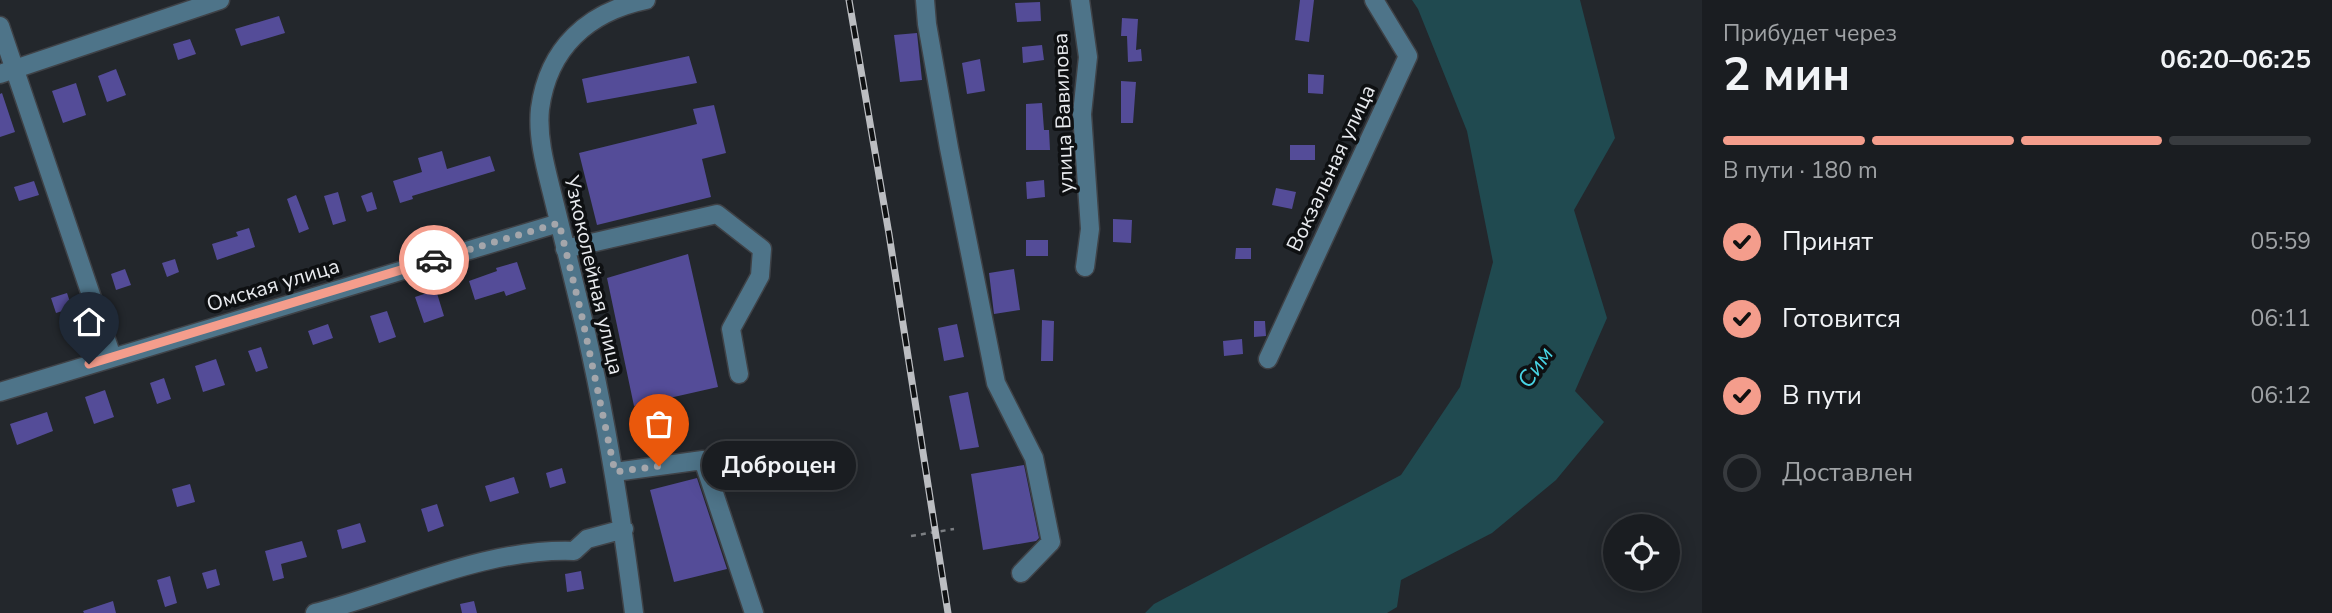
<!DOCTYPE html>
<html lang="ru">
<head>
<meta charset="utf-8">
<style>
	body { margin:0; font-family:"Nunito Sans",sans-serif; background:#272a2e; color:#f1f3f6; height:100vh; display:flex; flex-direction:column; font-size:26px; white-space:nowrap }
	* { box-sizing:border-box; margin:0 }
	p { font-size:23px; color:#9fa2a5 }
	.icon { flex:none; width:38px; height:38px; fill:none; stroke:currentColor; stroke-width:2; stroke-linecap:round; stroke-linejoin:round }
	.map { position:relative; flex:1; overflow:hidden }
	.panel { display:flex; flex-direction:column; background:#1a1d21; width:630px }
	.panel>* { flex:none }
	.buttons { position:absolute; left:1603px; top:514px; display:grid; gap:14px }
	.buttons a { display:grid; place-items:center; width:77px; height:77px; border-radius:50%; background:#1a1d21; box-shadow:0 4px 18px #0003,0 0 0 2px #383b3f; font-size:35px }
	.pin { position:absolute; display:grid; place-items:center; width:60px; height:60px; color:#fff; margin:-72px -30px; border-radius:50% 50% 50% 0; rotate:-45deg; box-shadow:0 0 7px #0007 }
	.pin .icon { rotate:45deg }
	.courier { position:absolute; display:grid; place-items:center; width:70px; height:70px; margin:-35px; border:5px solid #f49d8c; border-radius:50%; background:#fff; color:#222; box-shadow:0 2px 9px #0007 }
	.bubble { position:absolute; height:49px; border-radius:24px; background:#1a1d21; box-shadow:0 4px 18px #0003,0 0 0 2px #383b3f; font-size:23px; font-weight:700; line-height:49px; text-align:center }
	.headline em { font-style:normal; font-weight:700 }
	.headline div { display:flex; flex-direction:column-reverse }
	.headline { display:flex; align-items:center; justify-content:space-between; height:119px; padding:0 21px }
	h1 { font-size:46px; font-weight:700; line-height:52px }
	.bar { display:grid; grid-template-columns:repeat(4,1fr); gap:10px 7px; align-content:center; height:84px; padding:0 21px }
	.bar i { height:9px; border-radius:5px; background:#383b3f }
	.bar .on { background:#f49d8c }
	.bar p { grid-column:span 4 }
	ol { padding:0 21px; list-style:none }
	li { display:flex; align-items:center; gap:21px; height:77px }
	li p { margin-inline-start:auto }
	li .icon { padding:7px; border-radius:50%; background:#f49d8c; color:#111; stroke-width:4 }
	li:last-child { color:#9fa2a5 }
	li i { width:38px; height:38px; border:4px solid #383b3f; border-radius:50% }
	main { display:flex; flex:1; min-height:0 }
	.map>svg:first-child { display:block }
</style>
</head>
<body>
<main>
<div class="map">
<svg width="1702" height="613" viewBox="0 0 1702 613">
	<rect width="100%" height="100%" fill="#23272c"/>
	<!-- water -->
	<path fill="#204a50" d="M 1412,0 L 1580,0 L 1615,138 L 1574,210 L 1607,318 L 1575,391 L 1604,422 L 1556,480 L 1492,533 L 1401,580 L 1397,607 L 1387,613 L 1145,613 L 1154,604 L 1401,475 L 1460,387 L 1493,262 L 1467,131 L 1418,9 Z"/>
	<!-- building -->
	<path fill="#544c98" d="M 1300,0 L 1314,0 L 1309,42 L 1295,40 Z
		M 1040,2 L 1041,21 L 1017,22 L 1015,3 Z
		M 279,16 L 285,33 L 241,46 L 235,29 Z
		M 1122,18 L 1138,19 L 1136,50 L 1141,49 L 1142,61 L 1128,62 L 1127,36 L 1121,36 Z
		M 917,33 L 922,80 L 900,82 L 894,35 Z
		M 190,39 L 196,54 L 178,60 L 173,44 Z
		M 1042,45 L 1044,60 L 1023,63 L 1022,47 Z
		M 689,56 L 697,83 L 587,103 L 582,79 Z
		M 980,59 L 985,91 L 967,94 L 962,63 Z
		M 116,69 L 126,95 L 107,102 L 98,76 Z
		M 1308,74 L 1324,75 L 1323,94 L 1308,93 Z
		M 1121,81 L 1136,82 L 1133,123 L 1121,123 Z
		M 76,83 L 86,115 L 63,123 L 52,91 Z
		M 2,93 L 15,132 L 0,137 L 0,94 Z
		M 1042,103 L 1044,130 L 1049,130 L 1050,150 L 1026,150 L 1026,104 Z
		M 714,105 L 726,153 L 702,159 L 711,197 L 597,225 L 579,153 L 697,124 L 693,109 Z
		M 1290,145 L 1315,145 L 1315,160 L 1290,160 Z
		M 442,151 L 447,169 L 490,156 L 495,171 L 412,196 L 413,199 L 400,203 L 393,181 L 422,172 L 418,158 Z
		M 1044,180 L 1045,197 L 1027,199 L 1026,182 Z
		M 34,181 L 39,195 L 19,201 L 14,187 Z
		M 1276,188 L 1296,192 L 1292,209 L 1272,205 Z
		M 338,192 L 346,221 L 333,225 L 324,196 Z
		M 372,192 L 377,209 L 367,212 L 361,196 Z
		M 296,195 L 309,229 L 299,233 L 287,199 Z
		M 1113,219 L 1132,220 L 1131,243 L 1113,242 Z
		M 249,228 L 255,247 L 217,260 L 212,244 L 238,236 L 236,232 Z
		M 1026,240 L 1048,240 L 1048,256 L 1026,256 Z
		M 1236,248 L 1251,248 L 1251,259 L 1235,259 Z
		M 688,254 L 718,387 L 634,406 L 607,278 Z
		M 175,259 L 179,272 L 167,277 L 162,263 Z
		M 517,262 L 526,289 L 506,296 L 504,291 L 475,300 L 469,281 L 497,271 L 496,268 Z
		M 125,269 L 131,285 L 116,290 L 111,274 Z
		M 1014,269 L 1020,310 L 994,314 L 989,273 Z
		M 436,290 L 444,316 L 424,323 L 415,297 Z
		M 67,293 L 72,308 L 56,313 L 51,298 Z
		M 387,311 L 396,337 L 379,343 L 370,316 Z
		M 1042,320 L 1054,321 L 1053,361 L 1041,361 Z
		M 1254,321 L 1265,321 L 1266,336 L 1254,337 Z
		M 328,324 L 333,338 L 313,345 L 308,331 Z
		M 957,324 L 964,357 L 944,361 L 938,328 Z
		M 1242,339 L 1243,354 L 1224,356 L 1223,341 Z
		M 261,347 L 268,368 L 256,372 L 248,351 Z
		M 216,359 L 225,385 L 203,392 L 195,366 Z
		M 164,378 L 171,399 L 157,404 L 150,383 Z
		M 105,390 L 114,417 L 94,424 L 85,397 Z
		M 968,392 L 979,447 L 960,450 L 949,396 Z
		M 47,412 L 53,431 L 17,445 L 10,424 Z
		M 1024,465 L 1039,538 L 1036,541 L 983,550 L 971,474 Z
		M 562,468 L 566,483 L 550,488 L 546,473 Z
		M 514,477 L 519,493 L 490,502 L 485,486 Z
		M 697,478 L 727,569 L 674,582 L 650,490 Z
		M 190,484 L 195,502 L 177,507 L 172,489 Z
		M 437,504 L 444,526 L 428,532 L 421,509 Z
		M 360,523 L 366,542 L 342,549 L 337,530 Z
		M 302,541 L 307,557 L 281,564 L 284,578 L 273,581 L 265,551 Z
		M 216,569 L 220,585 L 207,589 L 202,573 Z
		M 581,571 L 584,589 L 567,592 L 565,574 Z
		M 170,576 L 177,603 L 165,607 L 157,580 Z
		M 113,601 L 116,613 L 84,613 L 83,611 Z
		M 474,601 L 477,613 L 462,613 L 460,604 Z"/>
	<g fill="none" stroke-linecap="round" stroke-linejoin="round">
		<defs>
			<path id="minor" d="M 925,0 L 927,24 L 949,148 L 996,383 L 1034,458 L 1051,542 L 1021,573
				M 1080,0 L 1088,57 L 1082,114 L 1090,229 L 1085,267
				M 0,26 L 112,357
				M 0,74 L 220,0
				M 565,249 L 717,214 L 762,249 L 760,276 L 731,329 L 739,374
				M 1268,359 L 1408,56 L 1374,0
				M 0,392 L 559,223
				M 615,472 L 703,460 L 754,613
				M 315,613 C 400,591 484,548 574,551 L 587,539 L 624,529
				M 634,613 C 621,511 605,410 581,311 C 572,273 562,235 553,197 C 546,169 537,138 540,109 C 548,48 588,12 646,0"/>
		</defs>
		<!-- minor casing -->
		<use href="#minor" stroke="#3f4247" stroke-width="21"/>
		<!-- path -->
		<path stroke="#7c7f83" stroke-width="2.5" stroke-dasharray="5 5" stroke-linecap="butt" d="M 911,536 L 954,529"/>
		<!-- minor -->
		<use href="#minor" stroke="#4e7489" stroke-width="18"/>
		<defs>
			<path id="rail" d="M 849,0 L 889,234 L 948,613"/>
		</defs>
		<!-- rail casing -->
		<use href="#rail" stroke="#bbbdc1" stroke-width="7"/>
		<!-- rail -->
		<use href="#rail" stroke="#0e1012" stroke-width="4.5" stroke-dasharray="13" stroke-linecap="butt"/>
	</g>
	<g fill="none" stroke-linecap="round" stroke-linejoin="round">
		<!-- done -->
		<path stroke="#a4a6ab" stroke-width="7" stroke-dasharray="0 12.6" d="M 434,260 L 559,223 L 581,312 L 615,472 L 659,466"/>
		<!-- route -->
		<path stroke="#f49d8c" stroke-width="9" d="M 89,364 L 434,260"/>
	</g>
	<g text-anchor="middle" stroke-width="7" stroke-linejoin="round" paint-order="stroke">
		<!-- street labels -->
		<g font-size="21" fill="#e9ebef" stroke="#0e1012">
			<text transform="translate(1063 113) rotate(-92)" y="7">улица Вавилова</text>
			<text transform="translate(1331 168) rotate(-65)" y="7">Вокзальная улица</text>
			<text transform="translate(594 275) rotate(77)" y="7">Узкоколейная улица</text>
			<text transform="translate(273 285) rotate(-17)" y="7">Омская улица</text>
		</g>
		<!-- water labels -->
		<g font-size="23" font-style="italic" fill="#48d4e5" stroke="#0e1012">
			<text transform="translate(1535 367) rotate(-55)" y="8">Сим</text>
		</g>
	</g>
</svg>
<div class="buttons">
<a><svg class="icon" aria-label="locate" viewBox="0 0 24 24"><circle cx="12" cy="12" r="6"/><path d="M12 2v4M12 18v4M2 12h4M18 12h4"/></svg></a>
</div>
<div class="pin" style="left:659px;top:466px;background:#ea580c"><svg class="icon" aria-label="bag" viewBox="0 0 24 24"><path d="M5 8h14l-1 12H6zM9 8a3 3 0 0 1 6 0"/></svg></div>
<div class="pin" style="left:89px;top:364px;background:#1f2937"><svg class="icon" aria-label="home" viewBox="0 0 24 24"><path d="M3 11l9-7 9 7M6 9v11h12V9"/></svg></div>
<div class="courier" style="left:434px;top:260px"><svg class="icon" aria-label="car" viewBox="0 0 24 24"><path d="M5 17H2v-5l4-1 3-4h7l3 4 3 1v5h-3M9 17h6M6 11h13"/><circle cx="7" cy="17" r="2"/><circle cx="17" cy="17" r="2"/></svg></div>
<div class="bubble" style="left:702px;top:441px;width:154px">Доброцен</div>
</div>
<section class="panel">
<div class="headline"><div><h1>2 мин</h1><p>Прибудет через</p></div><em>06:20–06:25</em></div>
<div class="bar"><i class="on"></i><i class="on"></i><i class="on"></i><i></i><p>В пути · 180 m</p></div>
<ol>
<li><svg class="icon" aria-label="check" viewBox="0 0 24 24"><path d="M5 12l5 5 9-10"/></svg>Принят<p>05:59</p></li>
<li><svg class="icon" aria-label="check" viewBox="0 0 24 24"><path d="M5 12l5 5 9-10"/></svg>Готовится<p>06:11</p></li>
<li><svg class="icon" aria-label="check" viewBox="0 0 24 24"><path d="M5 12l5 5 9-10"/></svg>В пути<p>06:12</p></li>
<li><i></i>Доставлен</li>
</ol>
</section>
</main>
</body>
</html>
